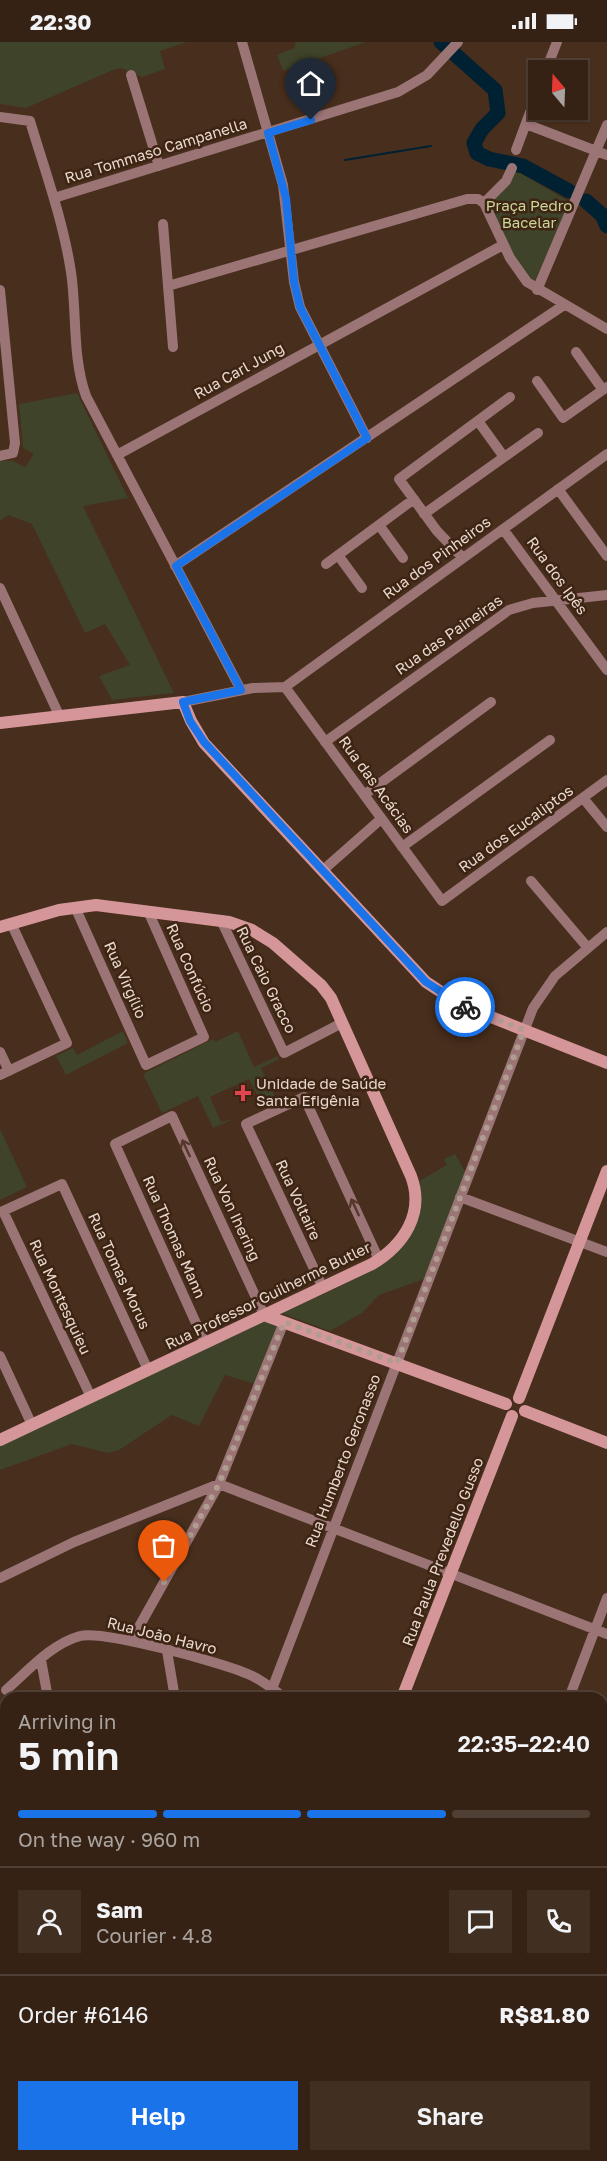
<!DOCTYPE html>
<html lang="en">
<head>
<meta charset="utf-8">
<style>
	body { margin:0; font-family:"Golos Text",sans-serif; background:#412f22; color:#f1f3f6; height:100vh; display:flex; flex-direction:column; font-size:22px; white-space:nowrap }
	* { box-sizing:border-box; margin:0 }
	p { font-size:20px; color:#aaa4a0 }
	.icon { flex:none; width:33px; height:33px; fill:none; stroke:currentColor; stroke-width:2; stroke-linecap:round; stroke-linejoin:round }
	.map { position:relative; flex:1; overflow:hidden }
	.panel { position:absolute; left:0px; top:1650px; width:608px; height:470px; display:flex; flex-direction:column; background:#362215; border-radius:18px 18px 0 0; box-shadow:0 2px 4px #0004,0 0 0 2px #503f34 }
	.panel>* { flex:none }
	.needle { width:39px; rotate:341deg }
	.tools { position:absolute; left:528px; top:18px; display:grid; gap:12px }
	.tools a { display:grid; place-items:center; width:60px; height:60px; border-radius:0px; background:#362215; box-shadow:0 2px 4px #0004,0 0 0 2px #503f34; font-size:30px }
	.pin { position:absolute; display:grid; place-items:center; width:51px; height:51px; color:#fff; margin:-62px -26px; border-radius:50% 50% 50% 0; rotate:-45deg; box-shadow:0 0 6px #0007 }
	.pin .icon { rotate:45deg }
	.courier { position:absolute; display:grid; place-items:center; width:60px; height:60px; margin:-30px; border:4px solid #1a73e8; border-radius:50%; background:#fff; color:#222; box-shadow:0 2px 8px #0007 }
	.summary em { font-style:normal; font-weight:600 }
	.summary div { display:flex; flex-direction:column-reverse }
	.summary { display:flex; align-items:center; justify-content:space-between; height:102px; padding:0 18px }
	h1 { font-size:39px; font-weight:600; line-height:45px }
	.bar { display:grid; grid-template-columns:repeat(4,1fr); gap:9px 6px; align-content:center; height:72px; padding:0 18px }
	.bar i { height:8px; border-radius:4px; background:#503f34 }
	.bar .current { background:#1a73e8 }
	.bar p { grid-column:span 4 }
	.line { display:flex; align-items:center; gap:15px; padding:0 18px; border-top:2px solid #503f34 }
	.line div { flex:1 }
	.round { display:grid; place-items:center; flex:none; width:63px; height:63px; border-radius:0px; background:#412f22 }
	.action { display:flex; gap:12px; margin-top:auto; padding:12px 18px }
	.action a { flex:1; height:69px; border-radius:0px; background:#1a73e8; color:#fff; font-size:24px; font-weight:600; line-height:69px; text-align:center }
	.action a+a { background:#412f22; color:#f1f3f6 }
	.status { display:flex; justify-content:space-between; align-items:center; height:42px; padding:0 30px; background:#362215; direction:ltr }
	.status svg { height:16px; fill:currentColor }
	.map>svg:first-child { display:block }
</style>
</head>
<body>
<div class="status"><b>22:30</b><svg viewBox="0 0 49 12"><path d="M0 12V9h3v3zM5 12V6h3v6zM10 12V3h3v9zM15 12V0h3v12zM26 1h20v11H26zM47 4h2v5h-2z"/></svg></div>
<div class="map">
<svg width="607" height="2119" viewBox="0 0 607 2119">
	<rect width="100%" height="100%" fill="#482e1c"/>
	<!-- green -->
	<path fill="#3e4329" d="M 0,0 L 187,0 L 160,9 L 165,27 L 142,35 L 121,26 L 113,28 L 26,66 L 0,62 Z
		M 296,0 L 366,0 L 283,29 L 277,13 L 294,6 Z
		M 515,128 L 570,160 L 534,241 L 521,228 L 487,161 Z
		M 77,351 L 128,456 L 83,464 L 174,651 L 112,658 L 99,634 L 130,623 L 105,582 L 85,591 L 32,482 L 8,473 L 0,479 L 0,419 L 13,419 L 25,425 L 34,412 L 23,406 L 19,362 Z
		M 123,989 L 128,1001 L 66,1033 L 56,1014 L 73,1006 L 77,1013 Z
		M 238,989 L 254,1025 L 278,1014 L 279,1017 L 261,1026 L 277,1059 L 263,1066 L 249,1037 L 210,1055 L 221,1080 L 236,1076 L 213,1086 L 198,1054 L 162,1071 L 143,1032 L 213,997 L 215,1000 Z
		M 0,1087 L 27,1145 L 0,1158 Z
		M 455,1112 L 466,1131 L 424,1237 L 379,1253 L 362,1271 L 330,1289 L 281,1271 C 334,1245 437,1216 419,1139 L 447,1123 L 444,1117 Z
		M 263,1278 L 278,1283 L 255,1342 L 225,1333 L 199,1384 L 172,1373 L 119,1408 L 107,1411 L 72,1402 L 0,1428 L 0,1403 Z"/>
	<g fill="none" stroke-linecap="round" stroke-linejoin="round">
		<!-- stream -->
		<path stroke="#002132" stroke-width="2" d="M 469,102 L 474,101
			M 345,118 L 431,104"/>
		<!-- river -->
		<path stroke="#002132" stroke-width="15" d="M 441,0 L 495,48 L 498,71 L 482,87 L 474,101 L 477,111 L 489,117 L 523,124 L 569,149
			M 586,159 L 602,173 L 607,184"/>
		<!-- street -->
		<path stroke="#9b7476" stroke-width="10" d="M 242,0 L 283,143 L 294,240 L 300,265 L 367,396
			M 546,28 L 557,0
			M 131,33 L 159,124
			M 0,75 L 30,79 C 45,129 63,178 71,230 C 77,270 72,315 86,354 L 241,648
			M 526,82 L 607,113
			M 516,108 L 538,49
			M 54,156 L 398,50 L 427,33 L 458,0
			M 484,161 L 510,216 L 527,240 L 607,287
			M 484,161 L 506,139 L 512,126
			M 163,182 L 173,305
			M 168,244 L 467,157 L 478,157 L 484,161
			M 0,248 L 15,401 L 13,411 L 0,414
			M 537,248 L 607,83
			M 576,310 L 603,348
			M 537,339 L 563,376 L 607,345
			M 478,379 L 504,415
			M 117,413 L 503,203
			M 558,447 L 607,514
			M 424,472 L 538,391
			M 379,483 L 403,516
			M 503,487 L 607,628
			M 338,513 L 362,546
			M 463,516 L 437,489 L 399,437 L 510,355
			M 326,522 L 414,457
			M 175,524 L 564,263
			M 0,546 L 59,673
			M 285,645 L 442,859 L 607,738
			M 285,645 L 607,412
			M 183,660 L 253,646 L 285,645
			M 325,700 L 509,568 L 533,561 L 607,553
			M 364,753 L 491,660
			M 583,756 L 607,785
			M 402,805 L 550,698
			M 322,829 L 381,777
			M 531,839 L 588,906
			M 75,865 L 146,1023 L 204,995 L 148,869
			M 221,878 L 284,1011 L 342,981
			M 0,1010 L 9,1029
			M 0,1033 L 67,1001 L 11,881
			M 460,1155 L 607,1210
			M 323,1246 L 246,1082 L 304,1055 L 379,1218
			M 205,1301 L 115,1102 L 172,1074 L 264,1273
			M 0,1314 L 32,1383
			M 91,1355 L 3,1169 L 62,1142 L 148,1328
			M 0,1536 L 74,1500 L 219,1442 L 607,1592
			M 131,1599 L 219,1442 L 284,1280
			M 167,1609 L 175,1656
			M 41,1618 L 48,1656
			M 272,1647 L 533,966 L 555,934 L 607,890
			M 6,1648 C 28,1629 51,1602 80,1594 C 104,1588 224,1621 250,1633 C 262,1638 274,1648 285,1656
			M 569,1656 L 607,1556
			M 0,1782 L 6,1781
			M 602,1784 L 607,1786
			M 602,1917 L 607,1919
			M 602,1984 L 607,1970
			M 0,2010 L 6,2011
			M 602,2053 L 607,2056
			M 0,2104 L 6,2106
			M 35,2114 L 57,2119
			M 234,2114 L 240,2116 L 250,2114
			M 549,2119 L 551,2114"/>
		<!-- secondary -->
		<path stroke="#d5969a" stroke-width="12" d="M 0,681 L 183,660 L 191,679 L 204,701 L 426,940 L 461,963 L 607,1021
			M 0,885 L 59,868 L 96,863 L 229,880 L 252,888 L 273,901 L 321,943 L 331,956 L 411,1134 C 425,1171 404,1203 372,1222 L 0,1398
			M 264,1273 L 506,1362
			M 519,1356 L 607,1129
			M 525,1369 L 607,1401
			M 402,1656 L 512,1374
			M 184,2119 L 187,2114"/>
	</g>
	<!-- one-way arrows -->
	<defs><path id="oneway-shaft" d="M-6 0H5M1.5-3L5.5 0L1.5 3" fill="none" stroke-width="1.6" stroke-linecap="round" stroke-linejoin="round" transform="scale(1.5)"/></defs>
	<g stroke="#54382c">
		<use href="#oneway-shaft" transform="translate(186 1106) rotate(-115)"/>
		<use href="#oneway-shaft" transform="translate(355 1165) rotate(-115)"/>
	</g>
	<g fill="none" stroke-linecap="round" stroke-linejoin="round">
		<!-- done -->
		<path stroke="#b19d90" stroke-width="6" stroke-dasharray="0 10.8" d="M 164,1540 L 219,1442 L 284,1280 L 397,1321 L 524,988 L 465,965"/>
		<!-- route -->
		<path stroke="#1a73e8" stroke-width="8" d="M 311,78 L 268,91 L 286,156 L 294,240 L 300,265 L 367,396 L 176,524 L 241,648 L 183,660 L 190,679 L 204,700 L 426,940 L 465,965"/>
	</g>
	<!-- markers -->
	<path fill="#e0444e" stroke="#3d2413" stroke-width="2" d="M240 1042h6v6h6v6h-6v6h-6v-6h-6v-6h6z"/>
	<g text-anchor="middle" stroke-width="5" stroke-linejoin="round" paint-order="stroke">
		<!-- street labels -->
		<g font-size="15" fill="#ead9ce" stroke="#3d2413">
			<text transform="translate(156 109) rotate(-17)" y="5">Rua Tommaso Campanella</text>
			<text transform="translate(239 329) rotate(-29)" y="5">Rua Carl Jung</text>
			<text transform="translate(437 516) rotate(-36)" y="5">Rua dos Pinheiros</text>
			<text transform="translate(557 534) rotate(54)" y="5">Rua dos Ipês</text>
			<text transform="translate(449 593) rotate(-35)" y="5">Rua das Paineiras</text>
			<text transform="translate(376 743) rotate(54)" y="5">Rua das Acácias</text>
			<text transform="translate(516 787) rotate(-36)" y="5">Rua dos Eucaliptos</text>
			<text transform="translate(190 926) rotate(66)" y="5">Rua Confúcio</text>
			<text transform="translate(125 938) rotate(66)" y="5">Rua Virgílio</text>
			<text transform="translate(266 938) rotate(64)" y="5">Rua Caio Gracco</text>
			<text transform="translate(298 1158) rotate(65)" y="5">Rua Voltaire</text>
			<text transform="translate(232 1167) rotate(65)" y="5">Rua Von Ihering</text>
			<text transform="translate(174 1195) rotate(66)" y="5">Rua Thomas Mann</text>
			<text transform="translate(119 1229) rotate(65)" y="5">Rua Tomas Morus</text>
			<text transform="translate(268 1254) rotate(-26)" y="5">Rua Professor Guilherme Butler</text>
			<text transform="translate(60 1255) rotate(65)" y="5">Rua Montesquieu</text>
			<text transform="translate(343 1419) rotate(-69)" y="5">Rua Humberto Geronasso</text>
			<text transform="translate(443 1510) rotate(-69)" y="5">Rua Paula Prevedello Gusso</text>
			<text transform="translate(162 1594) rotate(14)" y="5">Rua João Havro</text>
		</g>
		<!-- park labels -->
		<g font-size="15" fill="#ccd79a" stroke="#3d2413">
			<text x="529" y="169">Praça Pedro<tspan x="529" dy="17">Bacelar</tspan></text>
		</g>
		<!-- poi labels -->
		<g font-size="15" fill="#ead9ce" stroke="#3d2413" text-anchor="start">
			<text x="256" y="1047">Unidade de Saúde<tspan x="256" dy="17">Santa Efigênia</tspan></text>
		</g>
	</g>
</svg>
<div class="tools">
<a><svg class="needle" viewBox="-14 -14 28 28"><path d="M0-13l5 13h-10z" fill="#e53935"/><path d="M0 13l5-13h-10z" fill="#aaa4a0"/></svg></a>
</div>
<div class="pin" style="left:164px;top:1540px;background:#ea580c"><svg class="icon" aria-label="bag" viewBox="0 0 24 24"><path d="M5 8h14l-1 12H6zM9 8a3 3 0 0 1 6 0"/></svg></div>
<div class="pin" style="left:311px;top:78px;background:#1f2937"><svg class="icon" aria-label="home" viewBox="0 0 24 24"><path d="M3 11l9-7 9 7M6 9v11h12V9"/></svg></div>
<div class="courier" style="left:465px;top:965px"><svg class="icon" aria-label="bike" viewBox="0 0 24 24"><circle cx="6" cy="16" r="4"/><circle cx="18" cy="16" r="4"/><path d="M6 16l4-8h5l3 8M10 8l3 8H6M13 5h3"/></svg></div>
<section class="panel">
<div class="summary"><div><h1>5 min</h1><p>Arriving in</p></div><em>22:35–22:40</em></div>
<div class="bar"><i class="current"></i><i class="current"></i><i class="current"></i><i></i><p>On the way · 960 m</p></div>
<div class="line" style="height:108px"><a class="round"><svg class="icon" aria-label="person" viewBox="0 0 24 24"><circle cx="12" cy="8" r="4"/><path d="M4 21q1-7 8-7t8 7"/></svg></a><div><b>Sam</b><p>Courier · 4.8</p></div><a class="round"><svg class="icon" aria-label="chat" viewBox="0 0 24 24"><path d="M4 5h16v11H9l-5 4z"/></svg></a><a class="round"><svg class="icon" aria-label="phone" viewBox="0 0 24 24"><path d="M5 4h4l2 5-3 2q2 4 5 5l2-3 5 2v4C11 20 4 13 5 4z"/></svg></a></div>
<div class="line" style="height:78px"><div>Order #6146</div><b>R$81.80</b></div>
<div class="action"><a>Help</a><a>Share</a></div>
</section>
</div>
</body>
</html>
